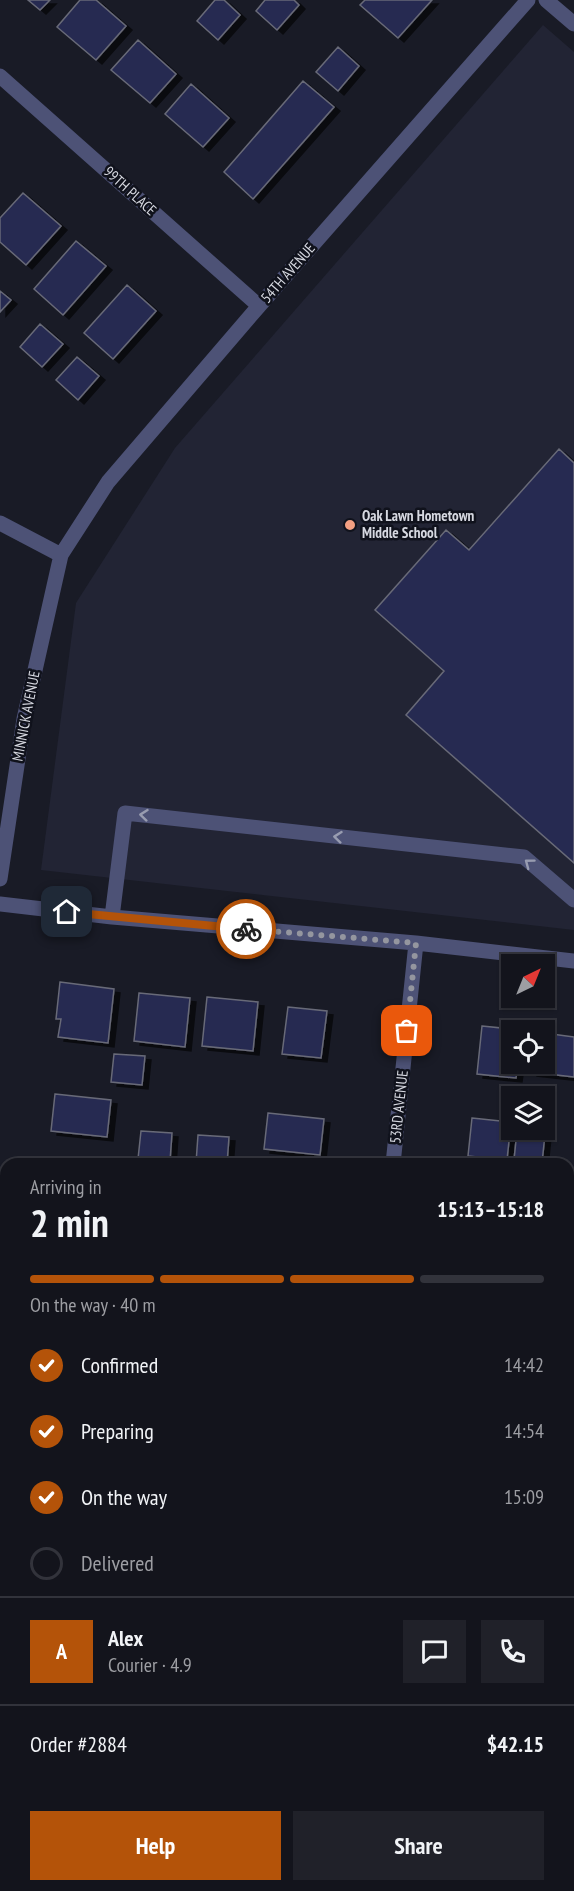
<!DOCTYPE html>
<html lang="en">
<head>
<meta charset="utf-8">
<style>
	body { margin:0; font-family:"PT Sans Narrow",sans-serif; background:#202129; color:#f1f3f6; height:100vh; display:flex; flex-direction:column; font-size:22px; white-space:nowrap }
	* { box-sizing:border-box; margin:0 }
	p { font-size:20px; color:#9d9ea3 }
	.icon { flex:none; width:33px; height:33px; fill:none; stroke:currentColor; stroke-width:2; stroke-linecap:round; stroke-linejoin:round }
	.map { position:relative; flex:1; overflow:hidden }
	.details { position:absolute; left:0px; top:1158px; width:574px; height:734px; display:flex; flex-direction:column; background:#13141c; border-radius:18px 18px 0 0; box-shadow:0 2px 4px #0004,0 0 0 2px #32333b }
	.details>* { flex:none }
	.needle { width:39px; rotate:43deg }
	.fabs { position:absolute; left:501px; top:954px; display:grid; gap:12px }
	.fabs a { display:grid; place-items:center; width:54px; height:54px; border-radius:0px; background:#13141c; box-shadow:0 2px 4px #0004,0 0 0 2px #32333b; font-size:30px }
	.pin { position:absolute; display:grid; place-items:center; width:51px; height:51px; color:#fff; margin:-26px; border-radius:12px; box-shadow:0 3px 9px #0006 }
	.courier { position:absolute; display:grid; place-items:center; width:60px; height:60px; margin:-30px; border:4px solid #b45309; border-radius:50%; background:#fff; color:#222; box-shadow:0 2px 8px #0007 }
	.head em { font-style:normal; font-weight:800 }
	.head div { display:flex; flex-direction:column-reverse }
	.head { display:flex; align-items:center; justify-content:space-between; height:102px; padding:0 30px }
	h1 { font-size:39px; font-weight:800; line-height:45px }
	.bar { display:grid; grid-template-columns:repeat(4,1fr); gap:9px 6px; align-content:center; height:72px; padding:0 30px }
	.bar i { height:8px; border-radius:4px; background:#32333b }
	.bar .active { background:#b45309 }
	.bar p { grid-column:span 4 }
	.line { display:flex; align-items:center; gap:15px; padding:0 30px; border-top:2px solid #32333b }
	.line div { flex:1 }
	.round { display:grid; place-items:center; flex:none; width:63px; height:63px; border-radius:0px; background:#202129 }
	ol { padding:0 30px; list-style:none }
	li { display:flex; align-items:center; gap:18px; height:66px }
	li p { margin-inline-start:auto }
	li .icon { padding:6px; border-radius:50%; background:#b45309; color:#fff; stroke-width:4 }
	li:last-child { color:#9d9ea3 }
	li i { width:33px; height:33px; border:3px solid #32333b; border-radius:50% }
	.primary-button { display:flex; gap:12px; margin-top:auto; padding:12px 30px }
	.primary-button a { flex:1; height:69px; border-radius:0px; background:#b45309; color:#fff; font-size:24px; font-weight:800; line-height:69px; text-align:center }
	.primary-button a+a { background:#202129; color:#f1f3f6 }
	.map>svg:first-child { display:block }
</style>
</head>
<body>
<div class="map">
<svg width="574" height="1891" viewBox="0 0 574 1891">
	<defs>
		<filter id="shadow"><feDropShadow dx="6" dy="4" stdDeviation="0" flood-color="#0009"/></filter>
	</defs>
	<rect width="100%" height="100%" fill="#191b26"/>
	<!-- built -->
	<path fill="#222434" d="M 543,25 L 574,52 L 574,930 L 41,870 L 76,603 L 175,448 Z"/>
	<!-- building -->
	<path fill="#262951" stroke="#686a78" stroke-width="1.5" filter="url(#shadow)" d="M 28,0 L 50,0 L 40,10 Z
		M 80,0 L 96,0 L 126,26 L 96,60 L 57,27 Z
		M 215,0 L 224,0 L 240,15 L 218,40 L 197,21 Z
		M 265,0 L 294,0 L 299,5 L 277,30 L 256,11 Z
		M 365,0 L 432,0 L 398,38 L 360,5 Z
		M 138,40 L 176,74 L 150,103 L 111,70 Z
		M 338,47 L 359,66 L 338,91 L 316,72 Z
		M 303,81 L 334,107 L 253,199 L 224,172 Z
		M 191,84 L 229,118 L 203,147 L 165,114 Z
		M 23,193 L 61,226 L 26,265 L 0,242 L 0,218 Z
		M 76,241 L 106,266 L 63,315 L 34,289 Z
		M 127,285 L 156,311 L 113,359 L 84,333 Z
		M 0,291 L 11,300 L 0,312 Z
		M 40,324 L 63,344 L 42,367 L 20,347 Z
		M 77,357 L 99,376 L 78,400 L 56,380 Z
		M 559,449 L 574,463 L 574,863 L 406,715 L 444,671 L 375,610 L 446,530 L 469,550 Z
		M 60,982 L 114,989 L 108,1043 L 58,1037 L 61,1019 L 56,1019 Z
		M 139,993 L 190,998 L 185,1047 L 134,1041 Z
		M 207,997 L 258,1002 L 253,1051 L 202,1046 Z
		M 288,1007 L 327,1011 L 321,1058 L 282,1054 Z
		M 482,1026 L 521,1030 L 512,1030 L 512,1064 L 518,1064 L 516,1078 L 477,1074 Z
		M 544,1033 L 574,1037 L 574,1077 L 531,1072 L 532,1064 L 544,1064 Z
		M 114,1054 L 145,1056 L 142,1085 L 111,1082 Z
		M 55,1094 L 111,1100 L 107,1137 L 51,1131 Z
		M 268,1113 L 324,1119 L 320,1155 L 264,1149 Z
		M 472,1118 L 511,1122 L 507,1160 L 468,1156 Z
		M 141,1131 L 172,1133 L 170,1161 L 138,1159 Z
		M 517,1131 L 545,1134 L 542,1163 L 514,1160 Z
		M 198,1135 L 229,1137 L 227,1164 L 196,1163 Z
		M 47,1159 L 86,1163 L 86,1164 L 47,1164 Z
		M 568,1271 L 574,1271 L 574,1304 L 568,1304 Z
		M 568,1348 L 574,1349 L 574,1374 L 568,1373 Z
		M 6,1497 L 6,1545 L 0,1543 L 0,1512 Z
		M 0,1582 L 6,1587 L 6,1656 L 0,1651 Z
		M 6,1679 L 6,1725 L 0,1720 L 0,1685 Z
		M 574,1816 L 574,1841 L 568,1836 L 568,1823 Z
		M 568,1876 L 574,1881 L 574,1891 L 507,1890 L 511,1886 L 568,1886 Z
		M 263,1886 L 330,1886 L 325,1891 L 320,1891 L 317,1888 L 314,1891 L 269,1891 Z"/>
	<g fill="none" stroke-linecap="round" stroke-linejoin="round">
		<!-- minor -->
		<path stroke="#4d5276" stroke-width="15" d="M 546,0 L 574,24
			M 0,76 L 259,306
			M 0,523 L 61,555
			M 0,879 L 24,719 L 61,555 L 108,482 L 259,306 L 528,0
			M 0,904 L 112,917 L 416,943 L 574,961
			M 112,917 L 125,813 L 524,857 L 574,900
			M 393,1164 L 416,943
			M 0,1820 L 6,1826
			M 73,1886 L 80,1891
			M 152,1891 L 157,1886"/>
	</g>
	<!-- one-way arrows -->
	<defs><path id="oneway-chevron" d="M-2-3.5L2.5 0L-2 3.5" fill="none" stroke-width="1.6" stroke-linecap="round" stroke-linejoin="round" transform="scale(1.5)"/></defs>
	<g stroke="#989cb0">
		<use href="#oneway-chevron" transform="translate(144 815) rotate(-174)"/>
		<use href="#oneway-chevron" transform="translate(338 837) rotate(-174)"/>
		<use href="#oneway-chevron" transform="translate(529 863) rotate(-143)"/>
	</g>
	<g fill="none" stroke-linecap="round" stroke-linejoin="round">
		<!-- done -->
		<path stroke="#94969f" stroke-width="6" stroke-dasharray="0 10.8" d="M 246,929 L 416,943 L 407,1031"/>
		<!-- route -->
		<path stroke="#b45309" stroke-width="8" d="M 67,912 L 246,929"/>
	</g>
	<!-- markers -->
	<circle fill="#f39f82" stroke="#10121c" stroke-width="2" cx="350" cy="525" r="6"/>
	<g text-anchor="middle" stroke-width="5" stroke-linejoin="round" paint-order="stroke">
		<!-- street labels -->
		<g font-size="15" fill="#d6d8e0" stroke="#10121c">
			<text transform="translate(130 191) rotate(42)" y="5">99TH PLACE</text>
			<text transform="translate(288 273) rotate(-49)" y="5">54TH AVENUE</text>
			<text transform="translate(26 716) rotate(-79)" y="5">MINNICK AVENUE</text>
			<text transform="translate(399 1107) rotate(-84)" y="5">53RD AVENUE</text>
		</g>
		<!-- poi labels -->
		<g font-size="15" font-weight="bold" fill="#d6d8e0" stroke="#10121c" text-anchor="start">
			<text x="362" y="521">Oak Lawn Hometown<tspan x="362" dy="17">Middle School</tspan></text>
		</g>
	</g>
</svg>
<div class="fabs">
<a><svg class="needle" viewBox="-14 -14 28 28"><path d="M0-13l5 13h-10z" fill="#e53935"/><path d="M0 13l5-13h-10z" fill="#9d9ea3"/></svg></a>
<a><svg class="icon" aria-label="locate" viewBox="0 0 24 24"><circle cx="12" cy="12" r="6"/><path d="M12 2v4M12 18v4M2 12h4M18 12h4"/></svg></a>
<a><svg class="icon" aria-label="layers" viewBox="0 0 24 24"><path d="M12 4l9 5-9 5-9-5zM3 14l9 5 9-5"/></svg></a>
</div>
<div class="pin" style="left:407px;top:1031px;background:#ea580c"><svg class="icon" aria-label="bag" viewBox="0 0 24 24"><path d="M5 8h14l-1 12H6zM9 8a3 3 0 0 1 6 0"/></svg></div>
<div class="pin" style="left:67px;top:912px;background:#1f2937"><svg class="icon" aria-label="home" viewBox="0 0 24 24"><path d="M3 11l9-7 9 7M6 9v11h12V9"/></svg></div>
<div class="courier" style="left:246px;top:929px"><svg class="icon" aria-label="bike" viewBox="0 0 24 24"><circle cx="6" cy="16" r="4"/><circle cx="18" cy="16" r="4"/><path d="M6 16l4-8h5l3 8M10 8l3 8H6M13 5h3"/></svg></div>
<section class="details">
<div class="head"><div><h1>2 min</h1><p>Arriving in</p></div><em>15:13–15:18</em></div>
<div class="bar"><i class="active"></i><i class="active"></i><i class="active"></i><i></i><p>On the way · 40 m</p></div>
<ol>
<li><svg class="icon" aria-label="check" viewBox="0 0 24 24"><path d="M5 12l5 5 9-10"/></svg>Confirmed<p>14:42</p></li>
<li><svg class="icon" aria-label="check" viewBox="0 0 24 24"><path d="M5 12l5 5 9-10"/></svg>Preparing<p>14:54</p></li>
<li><svg class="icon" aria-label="check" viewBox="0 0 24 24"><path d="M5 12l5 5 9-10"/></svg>On the way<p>15:09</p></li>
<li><i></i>Delivered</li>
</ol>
<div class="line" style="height:108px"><b class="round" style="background:#b45309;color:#fff">A</b><div><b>Alex</b><p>Courier · 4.9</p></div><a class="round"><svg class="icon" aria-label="chat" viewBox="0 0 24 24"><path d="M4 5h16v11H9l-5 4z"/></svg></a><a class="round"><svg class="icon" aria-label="phone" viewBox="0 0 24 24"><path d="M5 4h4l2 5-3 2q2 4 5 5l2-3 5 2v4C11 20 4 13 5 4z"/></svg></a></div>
<div class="line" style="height:78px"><div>Order #2884</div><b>$42.15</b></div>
<div class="primary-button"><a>Help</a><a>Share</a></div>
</section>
</div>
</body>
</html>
